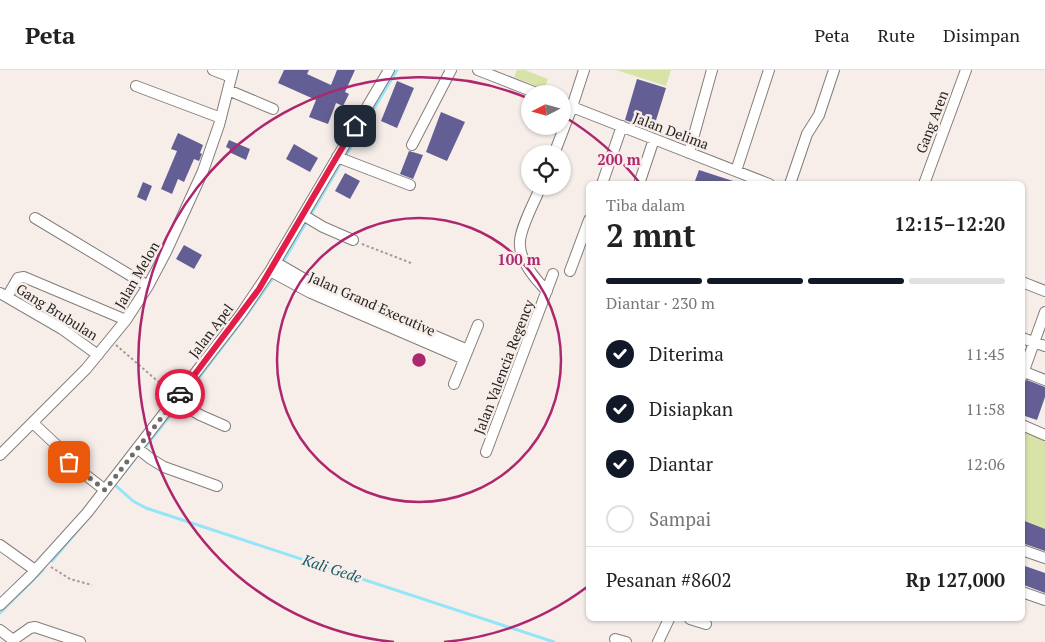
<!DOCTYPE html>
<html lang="id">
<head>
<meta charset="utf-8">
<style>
	body { margin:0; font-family:"PT Serif",serif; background:#f6f6f6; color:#222; height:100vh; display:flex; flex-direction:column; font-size:19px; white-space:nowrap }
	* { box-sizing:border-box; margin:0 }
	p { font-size:16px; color:#767676 }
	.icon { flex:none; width:28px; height:28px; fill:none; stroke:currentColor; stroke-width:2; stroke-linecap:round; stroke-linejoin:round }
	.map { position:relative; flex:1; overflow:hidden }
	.drawer { position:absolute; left:586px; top:111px; width:439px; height:440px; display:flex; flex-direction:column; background:#fff; border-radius:8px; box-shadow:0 1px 4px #0004 }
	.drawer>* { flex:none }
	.needle { width:32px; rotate:264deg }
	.buttons { position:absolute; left:521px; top:15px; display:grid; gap:10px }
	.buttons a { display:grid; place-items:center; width:50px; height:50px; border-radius:50%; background:#fff; box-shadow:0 1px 4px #0004; font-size:25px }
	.pin { position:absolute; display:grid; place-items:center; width:42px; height:42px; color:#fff; margin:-21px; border-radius:10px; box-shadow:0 2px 8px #0006 }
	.courier { position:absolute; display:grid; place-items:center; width:50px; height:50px; margin:-25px; border:4px solid #e11d48; border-radius:50%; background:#fff; color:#222; box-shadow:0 1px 6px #0007 }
	.summary em { font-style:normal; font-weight:600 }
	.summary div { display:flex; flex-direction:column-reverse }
	.summary { display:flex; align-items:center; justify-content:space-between; height:85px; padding:0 20px }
	h1 { font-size:32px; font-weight:600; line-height:38px }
	.bar { display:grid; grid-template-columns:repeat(4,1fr); gap:8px 5px; align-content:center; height:60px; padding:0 20px }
	.bar i { height:6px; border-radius:4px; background:#e0e0e0 }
	.bar .on { background:#111827 }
	.bar p { grid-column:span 4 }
	.line { display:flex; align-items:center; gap:12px; padding:0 20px; border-top:1px solid #e0e0e0 }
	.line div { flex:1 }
	ol { padding:0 20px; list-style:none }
	li { display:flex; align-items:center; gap:15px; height:55px }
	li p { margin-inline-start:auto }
	li .icon { padding:5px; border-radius:50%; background:#111827; color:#fff; stroke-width:4 }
	li:last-child { color:#767676 }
	li i { width:28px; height:28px; border:2px solid #e0e0e0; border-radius:50% }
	header { display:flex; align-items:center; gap:30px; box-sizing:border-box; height:70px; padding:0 25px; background:#fff; border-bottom:1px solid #e0e0e0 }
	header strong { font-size:24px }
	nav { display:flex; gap:28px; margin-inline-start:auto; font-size:18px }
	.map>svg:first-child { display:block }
</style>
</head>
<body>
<header>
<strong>Peta</strong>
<nav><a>Peta</a><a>Rute</a><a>Disimpan</a></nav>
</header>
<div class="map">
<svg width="1045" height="572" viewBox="0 0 1045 572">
	<rect width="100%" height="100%" fill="#f7eeea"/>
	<!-- green -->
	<path fill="#d8e3a7" d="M 517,0 L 525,0 L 548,9 L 544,19 L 514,7 Z
		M 616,0 L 671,0 L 666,16 Z
		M 1022,361 L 1045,370 L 1045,467 L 1023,459 Z"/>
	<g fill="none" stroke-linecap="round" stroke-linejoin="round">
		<!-- stream -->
		<path stroke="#93e5f7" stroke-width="3" d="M 346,85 L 397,0
			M 283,192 L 341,93
			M 246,246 L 273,208
			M 182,330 L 242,251
			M 145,377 L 177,337
			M 119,409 L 138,385
			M 115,415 L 133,431 L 146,438 L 554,572
			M 52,491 L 89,447
			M 0,543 L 43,500"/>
	</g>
	<!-- building -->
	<path fill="#635f94" d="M 284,0 L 309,0 L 307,4 L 331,15 L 337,0 L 355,0 L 345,22 L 349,24 L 343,36 L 336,33 L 328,54 L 309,47 L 316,30 L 278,13 Z
		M 637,9 L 666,18 L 653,60 L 625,50 Z
		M 397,11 L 414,18 L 397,58 L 381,51 Z
		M 441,42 L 465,52 L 447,91 L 426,82 Z
		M 178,63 L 203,75 L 200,83 L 202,84 L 199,91 L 194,89 L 184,112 L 178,109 L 172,124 L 161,119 L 177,81 L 171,79 Z
		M 229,70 L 250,79 L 246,90 L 229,82 L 230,79 L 226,77 Z
		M 294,74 L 318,88 L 310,102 L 286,89 Z
		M 409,81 L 423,85 L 413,109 L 400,104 Z
		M 699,100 L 736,112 L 735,114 L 702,114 L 695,111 Z
		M 345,103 L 360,111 L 350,129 L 335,121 Z
		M 143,112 L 152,116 L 146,131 L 137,127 Z
		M 184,175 L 202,185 L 194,199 L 176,189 Z
		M 1027,310 L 1045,317 L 1045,327 L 1037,350 L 1022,345 L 1022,318 L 1024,312 Z
		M 1022,450 L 1045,459 L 1045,481 L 1022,473 Z
		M 1022,495 L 1045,503 L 1045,523 L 1024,515 L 1025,511 L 1022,510 Z"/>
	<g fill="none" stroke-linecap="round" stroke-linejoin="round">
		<defs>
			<path id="minor" d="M 213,0 L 231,7
				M 478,0 L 539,24
				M 136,16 L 221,48
				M 228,20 L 273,39
				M 562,33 L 769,114
				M 412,75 L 451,0
				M 689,83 L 712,0
				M 554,84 L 572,37 L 584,0
				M 337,87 L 410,115
				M 736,101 L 769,0
				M 602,114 L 622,56
				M 639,114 L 654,69
				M 790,114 L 807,64 L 819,45 L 834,0
				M 924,114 L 966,0
				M 541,116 C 535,131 521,156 520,171 C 518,190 535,209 547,221
				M 303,145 L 323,157 L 353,170
				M 35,148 L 148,216
				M 275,192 L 313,214 L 468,280
				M 270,201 L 311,223 L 464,289
				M 570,201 L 589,150
				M 1022,212 L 1045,221
				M 0,223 L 62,259 L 98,285
				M 7,227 L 18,208 L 24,207 L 126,250
				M 1022,268 L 1045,276
				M 1022,301 L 1045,310
				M 1022,306 L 1045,242
				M 454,314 L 478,255
				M 175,330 L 200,345 L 225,356
				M 33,353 L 67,385
				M 1022,355 L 1045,365
				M 137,378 L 151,389 L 164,397 L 217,416
				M 486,382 L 553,204
				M 0,385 L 86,299 L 126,250 L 148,216 L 166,182 L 203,101 L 219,55 L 233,0
				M 69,392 L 105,420
				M 0,475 L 35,500
				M 1022,480 L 1045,488
				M 1022,522 L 1045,530
				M 0,535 L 30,506 L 87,443 L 241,244 L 270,201 L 389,0
				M 690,549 L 706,554
				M 0,560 L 13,570 L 30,558 L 35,557 L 80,572
				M 615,569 L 626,572
				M 658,572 L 669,549"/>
		</defs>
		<!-- minor casing -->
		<use href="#minor" stroke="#857d7a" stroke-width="12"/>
		<!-- path -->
		<path stroke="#a19a98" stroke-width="2" stroke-dasharray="2.5 2.5" stroke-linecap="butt" d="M 362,174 L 411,193
			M 116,275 L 169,321
			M 51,497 L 70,509 L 92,515"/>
		<!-- minor -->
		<use href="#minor" stroke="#fff" stroke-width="10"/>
	</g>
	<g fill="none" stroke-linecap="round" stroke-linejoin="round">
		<!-- done -->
		<path stroke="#706b69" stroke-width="5" stroke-dasharray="0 9" d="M 69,392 L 105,420 L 180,324"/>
		<!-- route -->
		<path stroke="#e11d48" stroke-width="6" d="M 180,324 L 259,219 L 355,56"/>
	</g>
	<!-- distance rings -->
	<g fill="none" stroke="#ad276e" stroke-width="2.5">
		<circle cx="419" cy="290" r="142"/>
		<path d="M587 517A283 283 0 0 1 444 572M394 572A283 283 0 1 1 530 29M563 46A283 283 0 0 1 639 112"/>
	</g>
	<g text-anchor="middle" stroke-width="5" stroke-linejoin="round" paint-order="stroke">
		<!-- street labels -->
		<g font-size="14" fill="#272423" stroke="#f7eeea">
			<text transform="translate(932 52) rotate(-69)" y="5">Gang Aren</text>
			<text transform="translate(671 61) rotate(21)" y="5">Jalan Delima</text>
			<text transform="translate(137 205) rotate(-60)" y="5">Jalan Melon</text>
			<text transform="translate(372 234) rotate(24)" y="5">Jalan Grand Executive</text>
			<text transform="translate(57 242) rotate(32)" y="5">Gang Brubulan</text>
			<text transform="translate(211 261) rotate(-53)" y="5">Jalan Apel</text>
			<text transform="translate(504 297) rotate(-69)" y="5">Jalan Valencia Regency</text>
		</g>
		<!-- water labels -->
		<g font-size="15" font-style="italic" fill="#175c68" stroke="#f7eeea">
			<text transform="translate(332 499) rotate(18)" y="5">Kali Gede</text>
		</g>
	</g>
	<circle cx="419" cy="290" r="8" fill="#ad276e" stroke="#f7eeea" stroke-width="2.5"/>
	<g font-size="15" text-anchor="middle" font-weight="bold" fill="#ad276e" stroke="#f7eeea" stroke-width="5" stroke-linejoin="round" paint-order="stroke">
		<text x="619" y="95">200 m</text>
		<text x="519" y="195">100 m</text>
	</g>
</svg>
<div class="buttons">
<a><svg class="needle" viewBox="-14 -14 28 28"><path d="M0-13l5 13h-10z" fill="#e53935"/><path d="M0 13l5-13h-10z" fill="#767676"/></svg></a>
<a><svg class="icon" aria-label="locate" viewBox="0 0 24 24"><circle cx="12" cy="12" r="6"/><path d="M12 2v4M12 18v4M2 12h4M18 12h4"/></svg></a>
</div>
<div class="pin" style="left:69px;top:392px;background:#ea580c"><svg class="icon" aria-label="bag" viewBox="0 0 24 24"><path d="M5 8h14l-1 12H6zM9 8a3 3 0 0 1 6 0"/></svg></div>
<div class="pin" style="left:355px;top:56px;background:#1f2937"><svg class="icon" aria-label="home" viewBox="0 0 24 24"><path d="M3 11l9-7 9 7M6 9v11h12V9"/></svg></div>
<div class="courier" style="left:180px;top:324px"><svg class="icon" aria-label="car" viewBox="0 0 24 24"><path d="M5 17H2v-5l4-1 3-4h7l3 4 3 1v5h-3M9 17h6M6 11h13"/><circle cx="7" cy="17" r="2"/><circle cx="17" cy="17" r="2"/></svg></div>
<section class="drawer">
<div class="summary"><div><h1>2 mnt</h1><p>Tiba dalam</p></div><em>12:15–12:20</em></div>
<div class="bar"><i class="on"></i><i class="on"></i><i class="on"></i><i></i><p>Diantar · 230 m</p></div>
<ol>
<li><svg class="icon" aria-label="check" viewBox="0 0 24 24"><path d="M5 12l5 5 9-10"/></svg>Diterima<p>11:45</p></li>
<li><svg class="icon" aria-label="check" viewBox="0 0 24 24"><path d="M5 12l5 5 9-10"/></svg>Disiapkan<p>11:58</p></li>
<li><svg class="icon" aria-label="check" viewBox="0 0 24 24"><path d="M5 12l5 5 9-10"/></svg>Diantar<p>12:06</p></li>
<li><i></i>Sampai</li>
</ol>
<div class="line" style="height:65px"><div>Pesanan #8602</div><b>Rp 127,000</b></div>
</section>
</div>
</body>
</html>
